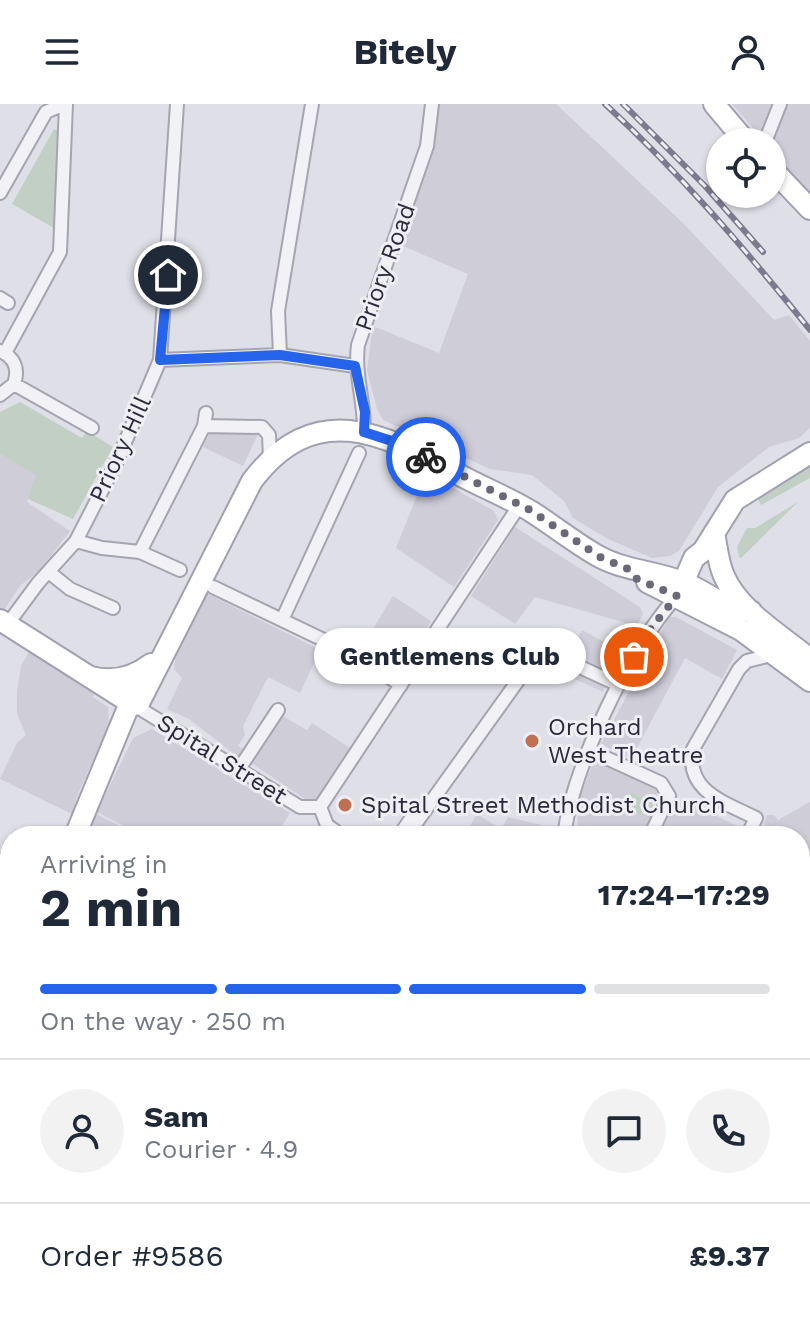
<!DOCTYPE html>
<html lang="en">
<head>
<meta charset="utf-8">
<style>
	body { margin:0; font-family:"Work Sans",sans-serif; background:#f2f2f3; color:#1f2937; height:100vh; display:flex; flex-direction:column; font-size:30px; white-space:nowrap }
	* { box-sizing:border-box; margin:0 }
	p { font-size:26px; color:#747a83 }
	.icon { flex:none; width:44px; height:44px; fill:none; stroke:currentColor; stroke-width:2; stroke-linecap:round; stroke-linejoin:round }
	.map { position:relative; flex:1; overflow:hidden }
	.drawer { position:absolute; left:0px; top:722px; width:810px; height:498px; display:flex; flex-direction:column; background:#fff; border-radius:32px 32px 0 0; box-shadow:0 2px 6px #0004 }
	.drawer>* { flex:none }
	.tools { position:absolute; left:706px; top:24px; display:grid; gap:16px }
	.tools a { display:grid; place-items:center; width:80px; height:80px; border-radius:50%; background:#fff; box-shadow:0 2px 6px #0004; font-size:40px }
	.pin { position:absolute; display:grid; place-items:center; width:68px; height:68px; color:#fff; margin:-34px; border:4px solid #fff; border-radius:50%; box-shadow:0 2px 8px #0007 }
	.courier { position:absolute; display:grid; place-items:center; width:80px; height:80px; margin:-40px; border:6px solid #2563eb; border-radius:50%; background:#fff; color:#222; box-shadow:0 2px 10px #0007 }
	.bubble { position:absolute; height:56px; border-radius:28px; background:#fff; box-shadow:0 2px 6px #0004; font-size:26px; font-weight:700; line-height:56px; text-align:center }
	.headline em { font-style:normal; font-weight:700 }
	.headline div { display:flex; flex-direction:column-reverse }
	.headline { display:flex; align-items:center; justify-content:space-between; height:136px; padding:0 40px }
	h1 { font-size:52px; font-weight:700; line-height:60px }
	.bar { display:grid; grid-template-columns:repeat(4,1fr); gap:12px 8px; align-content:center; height:96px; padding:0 40px }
	.bar i { height:10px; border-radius:6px; background:#e0e1e3 }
	.bar .active { background:#2563eb }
	.bar p { grid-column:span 4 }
	.line { display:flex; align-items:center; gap:20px; padding:0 40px; border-top:2px solid #e0e1e3 }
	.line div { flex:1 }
	.round { display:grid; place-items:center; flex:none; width:84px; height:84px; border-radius:42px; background:#f2f2f3 }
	header { display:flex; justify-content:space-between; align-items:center; height:104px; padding:0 40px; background:#fff; font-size:36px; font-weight:700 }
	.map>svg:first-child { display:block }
</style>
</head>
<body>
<header><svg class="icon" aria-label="menu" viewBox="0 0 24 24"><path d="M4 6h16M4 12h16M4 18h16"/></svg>Bitely<svg class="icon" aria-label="person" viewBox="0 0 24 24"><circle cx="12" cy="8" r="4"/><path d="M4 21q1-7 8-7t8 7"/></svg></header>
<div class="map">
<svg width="810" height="1219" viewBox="0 0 810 1219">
	<rect width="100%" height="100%" fill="#dfdfe7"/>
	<!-- built -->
	<path fill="#cecdd8" d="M 439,0 L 556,0 L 684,120 L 774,216 L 789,211 L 810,237 L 810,324 L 799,334 L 769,343 L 718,383 L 679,447 L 670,452 L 652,454 L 608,435 L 573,414 L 564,397 L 532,371 L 490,365 L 383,316 L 377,305 L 367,266 L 373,222 L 439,249 L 468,170 L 396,139 L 432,42 Z
		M 732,0 L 810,0 L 810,91 L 772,47 L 772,38 L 765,38 Z
		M 252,327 L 258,330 L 243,362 L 203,343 L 210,328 Z
		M 0,350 L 37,371 L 27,398 L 70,427 L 41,465 L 20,482 L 4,506 L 0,505 Z
		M 426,369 L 494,407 L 498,416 L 454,483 L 396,444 Z
		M 515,423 L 640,503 L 643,510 L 637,522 L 535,493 L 515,520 L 471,492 Z
		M 204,488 L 320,546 L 300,589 L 268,573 L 243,622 L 245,631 L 238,642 L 243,645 L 238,653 L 189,615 L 167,605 L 182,574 L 174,565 L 177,542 Z
		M 393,492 L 431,517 L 398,568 L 361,544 Z
		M 669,513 L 676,513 L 737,546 L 722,575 L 685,554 L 631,655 L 601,640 Z
		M 582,526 L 622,548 L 609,571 L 569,549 Z
		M 31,544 L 95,589 L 93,593 L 108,603 L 109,621 L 76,694 L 74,711 L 0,675 L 17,639 L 26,631 L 17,610 L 17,588 L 21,562 Z
		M 547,562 L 570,564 L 606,580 L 603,588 Z
		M 281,611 L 307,626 L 312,619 L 350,644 L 316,695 L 305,695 L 248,657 Z
		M 152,625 L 290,709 L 276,732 L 143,732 L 97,708 L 133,634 Z
		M 595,654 L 656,682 L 658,698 L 643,732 L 577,732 L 578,709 L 574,708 Z
		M 683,696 L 744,725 L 741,732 L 658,732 L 674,700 Z
		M 810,698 L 810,1035 L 800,1028 L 800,732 L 760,732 L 766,725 L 764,719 L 767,711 L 774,711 L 778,716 Z
		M 96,710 L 124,724 L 138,732 L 96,732 L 87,728 Z
		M 477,710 L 501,725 L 508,713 L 550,723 L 549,732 L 464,732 Z
		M 810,1114 L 810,1173 L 807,1176 L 800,1171 L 800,1126 Z
		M 229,1210 L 340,1210 L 332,1219 L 223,1219 Z"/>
	<!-- green -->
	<path fill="#c1cfc4" d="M 54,25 L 65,30 L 59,127 L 12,100 Z
		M 20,298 L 82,334 L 87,327 L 113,343 L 73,415 L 28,395 L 36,371 L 0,350 L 0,308 Z
		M 810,362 L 810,374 L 761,401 L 758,395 Z
		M 798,398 L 741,454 L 739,453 L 737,443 L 747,424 L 755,424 Z
		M 631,689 L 657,700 L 651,714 L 624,703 Z
		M 800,1171 L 810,1177 L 810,1219 L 733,1219 L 740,1210 L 800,1210 Z
		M 578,1210 L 692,1210 L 705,1219 L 572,1219 Z"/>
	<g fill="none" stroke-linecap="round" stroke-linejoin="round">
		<defs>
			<path id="street" d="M 765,38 L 780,0
				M 0,89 L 46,8 L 64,0
				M 0,194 L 8,199
				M 0,247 C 15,253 19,266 14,280 L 0,291
				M 5,249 L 60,148 L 66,0
				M 280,251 L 278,207 L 312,0
				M 160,256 L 280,251 L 355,262
				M 14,280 L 92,324
				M 204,322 L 262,323 L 269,331 L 270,355
				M 364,328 C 365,298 354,271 358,241 L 427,42 L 432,0
				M 76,437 L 102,444 L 140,448 L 180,466
				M 140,448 L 204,322 L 206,309
				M 50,469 L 70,485 L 113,504
				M 213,483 L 357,552 L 401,581
				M 282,516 L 359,349
				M 7,521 L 38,479 L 76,437 L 117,357 L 160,256 L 177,0
				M 134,601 L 300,703 L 320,703
				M 591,647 L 661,679 L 669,692 L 650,732
				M 239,665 L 278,606
				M 320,703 L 519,402
				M 320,703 L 327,721 L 342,732
				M 399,732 L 410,716 L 416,719 L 532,557 L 554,551 L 619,581
				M 564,732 C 573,663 630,543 677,492
				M 747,732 L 756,714 C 724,698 685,687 693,645 L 739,565 L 747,557 L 775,550
				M 0,756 L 10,761
				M 0,1153 L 10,1133
				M 0,1209 L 64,1219"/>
			<path id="primary" d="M 714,0 L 746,38
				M 772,65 L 810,105
				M 714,429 C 717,443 718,459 724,472 C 739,507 781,531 810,555
				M 647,478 L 741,526 L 810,577
				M 679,488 L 694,454 L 703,447 L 735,396 L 810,349
				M 0,516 L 134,601 L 139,599 L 252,377 C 314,295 381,328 456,369 C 481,383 508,393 532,408 C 554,422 575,439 598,452 C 625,467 656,467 685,479 C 708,488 725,506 751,507
				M 91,573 C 114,579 133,574 151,560
				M 75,732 L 134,589
				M 0,890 L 10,870
				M 0,934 L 10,949
				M 800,1113 L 810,1101
				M 345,1219 L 354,1210"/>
		</defs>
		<!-- street casing -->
		<use href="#street" stroke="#a5a5b0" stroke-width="16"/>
		<!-- primary casing -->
		<use href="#primary" stroke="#a1a0b1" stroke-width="24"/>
		<!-- street -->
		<use href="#street" stroke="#f2f1f5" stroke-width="12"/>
		<!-- secondary -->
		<path stroke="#fff" stroke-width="18" d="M 0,961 L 10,962"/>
		<!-- primary -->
		<use href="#primary" stroke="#fff" stroke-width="20"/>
		<defs>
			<path id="rail" d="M 605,0 C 681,70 746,146 810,226
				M 623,0 L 705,82 L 763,148"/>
		</defs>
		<!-- rail casing -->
		<use href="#rail" stroke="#7c7a8e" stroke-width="6"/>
		<!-- rail -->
		<use href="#rail" stroke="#eeeef4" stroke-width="3" stroke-dasharray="9" stroke-linecap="butt"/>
	</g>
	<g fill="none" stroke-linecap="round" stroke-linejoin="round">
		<!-- done -->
		<path stroke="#6a6978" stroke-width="8" stroke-dasharray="0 14.4" d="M 426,353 L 530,406 L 600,453 L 628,465 L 635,474 L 677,492 L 651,524 L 634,553"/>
		<!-- route -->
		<path stroke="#2563eb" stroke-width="10" d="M 168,171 L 160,256 L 280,251 L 355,262 L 365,308 L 364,328 L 404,341 L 426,353"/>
	</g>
	<!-- markers -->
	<g fill="#be7152" stroke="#eeeef4" stroke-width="3">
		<circle cx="532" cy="637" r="8"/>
		<circle cx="345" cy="701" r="8"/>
	</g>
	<g text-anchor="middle" stroke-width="6" stroke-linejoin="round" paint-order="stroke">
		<!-- street labels -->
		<g font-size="24" fill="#2b2a3c" stroke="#eeeef4">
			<text transform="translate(385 163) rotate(-70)" y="8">Priory Road</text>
			<text transform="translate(120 345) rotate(-65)" y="8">Priory Hill</text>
			<text transform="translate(222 655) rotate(32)" y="8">Spital Street</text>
		</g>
		<!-- poi labels -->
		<g font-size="24" fill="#2b2a3c" stroke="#eeeef4" text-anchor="start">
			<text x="548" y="631">Orchard<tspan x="548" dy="28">West Theatre</tspan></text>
			<text x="361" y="709">Spital Street Methodist Church</text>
		</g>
	</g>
</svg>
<div class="tools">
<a><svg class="icon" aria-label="locate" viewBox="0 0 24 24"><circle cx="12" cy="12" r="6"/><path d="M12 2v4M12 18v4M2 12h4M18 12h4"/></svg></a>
</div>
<div class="pin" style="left:634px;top:553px;background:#ea580c"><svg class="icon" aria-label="bag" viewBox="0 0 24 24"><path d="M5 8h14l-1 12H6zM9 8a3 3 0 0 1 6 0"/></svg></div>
<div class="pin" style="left:168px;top:171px;background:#1f2937"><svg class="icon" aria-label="home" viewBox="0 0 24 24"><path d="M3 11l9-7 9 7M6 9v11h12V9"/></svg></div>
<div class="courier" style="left:426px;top:353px"><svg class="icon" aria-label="bike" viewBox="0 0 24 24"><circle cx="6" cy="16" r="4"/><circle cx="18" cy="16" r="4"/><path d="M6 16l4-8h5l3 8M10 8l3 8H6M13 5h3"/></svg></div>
<div class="bubble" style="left:314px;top:524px;width:272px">Gentlemens Club</div>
<section class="drawer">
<div class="headline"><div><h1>2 min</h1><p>Arriving in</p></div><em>17:24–17:29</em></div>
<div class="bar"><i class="active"></i><i class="active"></i><i class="active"></i><i></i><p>On the way · 250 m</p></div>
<div class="line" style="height:144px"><a class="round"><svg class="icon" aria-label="person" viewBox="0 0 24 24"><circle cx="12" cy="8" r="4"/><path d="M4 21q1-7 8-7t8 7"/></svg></a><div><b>Sam</b><p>Courier · 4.9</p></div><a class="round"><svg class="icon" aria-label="chat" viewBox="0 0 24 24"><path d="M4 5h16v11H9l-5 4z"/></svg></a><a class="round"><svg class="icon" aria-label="phone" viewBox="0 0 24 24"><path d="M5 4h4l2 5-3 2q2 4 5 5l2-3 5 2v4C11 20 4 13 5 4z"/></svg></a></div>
<div class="line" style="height:104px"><div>Order #9586</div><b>£9.37</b></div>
</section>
</div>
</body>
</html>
